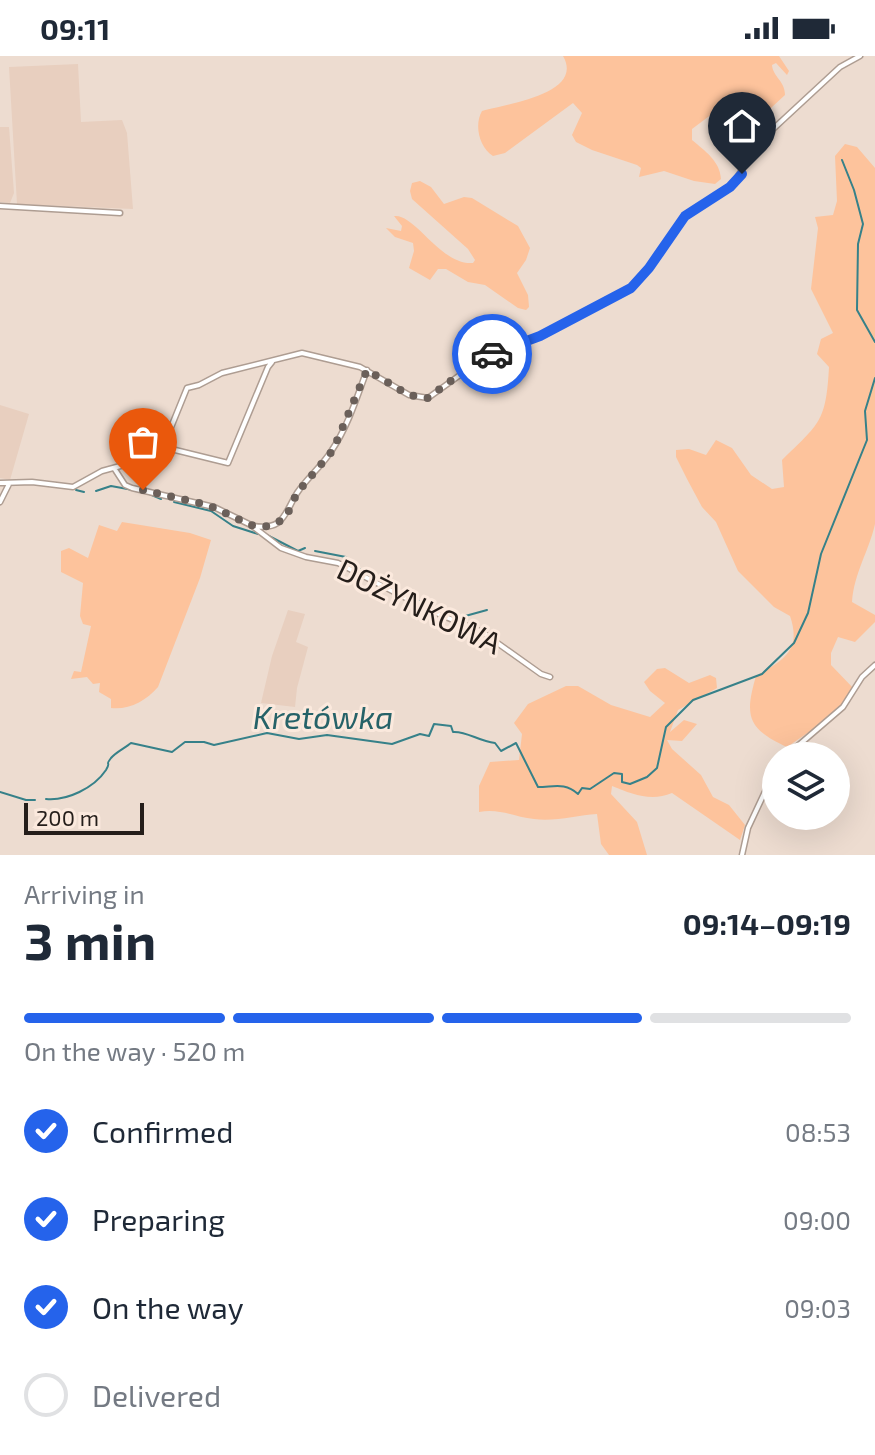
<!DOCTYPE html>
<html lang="en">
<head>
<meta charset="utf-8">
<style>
	body { margin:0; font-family:"Exo 2",sans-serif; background:#f6f6f7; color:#1f2937; height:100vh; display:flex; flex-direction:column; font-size:30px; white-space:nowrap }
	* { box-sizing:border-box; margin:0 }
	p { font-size:26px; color:#747a83 }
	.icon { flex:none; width:44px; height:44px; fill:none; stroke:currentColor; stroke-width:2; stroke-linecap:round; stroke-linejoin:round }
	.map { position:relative; height:799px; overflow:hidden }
	.details { display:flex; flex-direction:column; background:#fff; flex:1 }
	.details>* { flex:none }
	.fabs { position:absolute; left:762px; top:686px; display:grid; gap:16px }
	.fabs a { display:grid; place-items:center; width:88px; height:88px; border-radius:50%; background:#fff; box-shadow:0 8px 32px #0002; font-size:40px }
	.scale { position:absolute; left:24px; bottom:20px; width:120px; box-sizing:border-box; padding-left:8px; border:4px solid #251e1a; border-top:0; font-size:22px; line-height:28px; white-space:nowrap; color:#251e1a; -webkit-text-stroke:6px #fbe9dd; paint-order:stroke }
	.pin { position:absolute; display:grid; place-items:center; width:68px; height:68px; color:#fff; margin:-82px -34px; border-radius:50% 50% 50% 0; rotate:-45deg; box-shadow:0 0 8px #0007 }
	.pin .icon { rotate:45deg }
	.courier { position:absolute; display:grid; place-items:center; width:80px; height:80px; margin:-40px; border:6px solid #2563eb; border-radius:50%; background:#fff; color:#222; box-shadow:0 2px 10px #0007 }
	.head em { font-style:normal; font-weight:700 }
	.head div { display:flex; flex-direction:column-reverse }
	.head { display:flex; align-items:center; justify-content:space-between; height:136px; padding:0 24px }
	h1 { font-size:52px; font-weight:700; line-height:60px }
	.bar { display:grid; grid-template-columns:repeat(4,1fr); gap:12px 8px; align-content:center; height:96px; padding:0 24px }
	.bar i { height:10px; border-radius:6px; background:#e0e1e3 }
	.bar .active { background:#2563eb }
	.bar p { grid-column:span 4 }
	ol { padding:0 24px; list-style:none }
	li { display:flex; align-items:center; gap:24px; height:88px }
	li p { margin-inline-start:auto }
	li .icon { padding:8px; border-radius:50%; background:#2563eb; color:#fff; stroke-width:4 }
	li:last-child { color:#747a83 }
	li i { width:44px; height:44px; border:4px solid #e0e1e3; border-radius:50% }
	.status { display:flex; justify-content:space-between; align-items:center; height:56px; padding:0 40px; background:#fff; direction:ltr }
	.status svg { height:22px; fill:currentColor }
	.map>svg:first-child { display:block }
</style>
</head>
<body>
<div class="status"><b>09:11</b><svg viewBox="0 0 49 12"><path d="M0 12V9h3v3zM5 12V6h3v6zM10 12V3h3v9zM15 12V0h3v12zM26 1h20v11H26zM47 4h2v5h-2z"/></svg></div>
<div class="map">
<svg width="875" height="799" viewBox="0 0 875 799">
	<rect width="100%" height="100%" fill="#eddcd0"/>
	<!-- built -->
	<path fill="#e8cfbf" d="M 78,8 L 81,66 L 122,64 L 127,77 L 133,153 L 17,148 L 9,11 Z
		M 0,71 L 9,71 L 14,137 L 10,147 L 0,146 Z
		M 0,349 L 29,358 L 10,424 L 0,422 Z
		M 288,554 L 305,558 L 296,586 L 308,591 L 297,632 L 295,651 L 261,647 L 272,600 Z"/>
	<!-- green -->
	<path fill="#fdc39c" d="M 563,0 L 779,0 L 789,15 L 787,19 L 776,7 L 772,9 C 773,21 785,25 785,39 L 757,65 L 757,69 L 753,70 L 742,57 L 738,59 L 734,70 L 726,69 L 724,57 L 716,55 L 692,73 L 692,84 C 705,95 720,105 721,123 L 715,128 L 694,125 L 664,115 L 639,121 L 641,112 L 637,109 L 592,94 L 576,86 L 572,79 L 582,57 L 573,47 L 505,97 L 493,100 C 479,91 474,69 482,55 C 505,48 585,38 563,0 Z
		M 845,88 L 857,91 L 875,112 L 875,468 C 869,495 854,517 852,546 L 875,559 L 875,566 L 855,586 L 838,581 L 831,597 L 831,609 L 855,634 L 828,663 L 787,691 C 748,673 744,661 756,620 C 783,604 802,595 790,560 L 774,551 L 738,515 L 716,466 L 702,451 L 687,423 L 676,401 L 676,394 L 689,393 L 706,399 L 716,384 L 732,392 L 751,419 L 772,433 L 784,431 L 782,404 C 820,367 826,366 829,311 L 817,298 L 821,283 L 833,277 L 811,233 L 818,172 L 815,161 L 833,159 L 837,145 L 835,100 Z
		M 420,125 L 431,131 L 444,148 L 464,141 L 472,142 L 518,170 L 530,192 L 526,204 L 517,217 L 528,239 L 529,251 L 526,254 L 518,252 L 485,229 L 468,226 L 446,213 L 438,213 L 430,224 L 409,212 L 414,195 L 413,187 L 395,181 L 386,172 L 401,175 L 402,170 L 394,160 C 415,157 441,210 473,207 L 475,204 L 468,193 L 412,143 L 410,135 L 412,127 Z
		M 122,466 L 190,477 L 211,484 L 200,522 L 158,631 C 146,645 129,654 111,652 L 111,643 L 99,636 L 100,627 L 93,628 L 87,621 L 71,623 L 74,615 L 81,616 L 91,570 L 83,568 L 80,560 L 83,527 L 61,516 L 61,495 L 69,492 L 88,502 L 99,469 L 117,475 Z
		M 665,612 L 689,627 L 710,619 L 716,622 L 717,632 L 678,654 L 670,676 L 684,664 L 697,668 L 682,685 L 667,684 L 672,693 L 701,719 L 713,741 L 729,749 L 745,769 L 740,784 L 672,737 C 651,746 632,738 612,730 L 611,738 L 637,766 L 647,799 L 609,799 L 601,788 L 597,758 C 577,759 555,766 534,763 C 514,761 500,752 479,756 L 479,730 L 490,706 L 519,704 L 522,678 L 514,667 L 528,648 L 566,630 L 578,630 L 611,649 L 650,661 L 665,647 L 650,635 L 644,626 L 657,613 Z"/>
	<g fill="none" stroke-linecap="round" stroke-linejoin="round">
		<!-- stream -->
		<path stroke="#368189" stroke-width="2" d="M 842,104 L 854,134 L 863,168 L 858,188 L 857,254 L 875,286
			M 76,434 L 84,436
			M 96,435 L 111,430 L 133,434
			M 147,437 L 161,443
			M 174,446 L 211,455 L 233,470 L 258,478
			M 267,479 L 298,495 L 305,492
			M 315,495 L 346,501 L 364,517 L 400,537
			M 403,538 L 458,562 L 487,554
			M 0,736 L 26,744 L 35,744
			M 46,743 C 67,745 94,732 106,714 C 112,704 104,711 111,702 C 116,696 125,692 131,687 L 172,696 L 185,686 L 204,686 L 214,689 L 267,677 L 299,683 L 327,679 L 392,688 L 420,678 L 429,680 L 434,668 L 451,670 L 453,676 C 467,675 478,685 495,687 L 501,695 L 516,687 L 538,731 C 554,731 565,726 578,738 L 582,732 L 590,733 L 614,717 L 622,718 L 622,726 L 630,728 L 647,721 L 657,712 L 666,671 L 693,644 L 762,618 L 794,587 L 808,557 L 821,498 L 867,384 L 865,355 L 875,322"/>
		<defs>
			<path id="minor" d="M 0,150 L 120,157
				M 163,391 L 187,332 L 199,329 L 222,317 L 302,297 L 360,311 L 409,339 L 428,342 L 485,301 L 540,280 L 631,232 L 649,212 L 685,160 L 733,128 L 759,86 L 840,11 L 860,0
				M 114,412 L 125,429 L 132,432 L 214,451 L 251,469 L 281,492 L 306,501 L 338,507 L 429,554 L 482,576 L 541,618 L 550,621
				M 0,427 L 32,426 L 73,431 L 102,415 L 146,403 L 163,391 L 228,407 L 268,311 L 272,306
				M 0,446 L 9,428
				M 253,470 C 284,475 284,458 297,437 C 307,422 323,409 332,394 C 348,370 357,341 367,314
				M 786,700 L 843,651 L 862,621 L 875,609
				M 742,799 L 748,772 L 776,712"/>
		</defs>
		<!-- minor casing -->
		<use href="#minor" stroke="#ae9d92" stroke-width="7"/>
		<!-- minor -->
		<use href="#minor" stroke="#fff" stroke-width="4"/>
	</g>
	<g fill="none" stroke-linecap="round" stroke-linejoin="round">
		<!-- done -->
		<path stroke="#6b605a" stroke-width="8" stroke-dasharray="0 14.4" d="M 143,434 L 208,449 L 251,469 L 263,471 L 275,468 L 286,461 L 297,437 L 333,394 L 367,314 L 409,339 L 428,342 L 473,308 L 492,298"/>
		<!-- route -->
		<path stroke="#2563eb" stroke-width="10" d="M 492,298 L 540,280 L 631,232 L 649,212 L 685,160 L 730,131 L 742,118"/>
	</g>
	<g text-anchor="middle" stroke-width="6" stroke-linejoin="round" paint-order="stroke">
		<!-- street labels -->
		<g font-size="30" fill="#251e1a" stroke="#fbe9dd">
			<text transform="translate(419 551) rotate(26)" y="10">DOŻYNKOWA</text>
		</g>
		<!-- water labels -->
		<g font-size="32" font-style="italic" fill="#266268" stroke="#fbe9dd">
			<text x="323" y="673">Kretówka</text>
		</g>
	</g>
</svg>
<div class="fabs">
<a><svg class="icon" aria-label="layers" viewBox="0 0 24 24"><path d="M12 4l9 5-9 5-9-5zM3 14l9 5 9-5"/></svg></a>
</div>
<div class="scale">200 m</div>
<div class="pin" style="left:143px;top:434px;background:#ea580c"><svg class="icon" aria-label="bag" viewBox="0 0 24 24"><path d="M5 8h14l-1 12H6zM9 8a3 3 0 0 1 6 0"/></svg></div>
<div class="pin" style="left:742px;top:118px;background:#1f2937"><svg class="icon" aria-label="home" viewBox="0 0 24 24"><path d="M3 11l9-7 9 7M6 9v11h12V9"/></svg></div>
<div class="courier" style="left:492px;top:298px"><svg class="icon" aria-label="car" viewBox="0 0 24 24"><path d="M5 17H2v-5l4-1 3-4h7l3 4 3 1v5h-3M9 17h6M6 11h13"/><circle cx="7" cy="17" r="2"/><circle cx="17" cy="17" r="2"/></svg></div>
</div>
<section class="details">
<div class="head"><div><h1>3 min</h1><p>Arriving in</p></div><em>09:14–09:19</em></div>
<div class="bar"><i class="active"></i><i class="active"></i><i class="active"></i><i></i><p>On the way · 520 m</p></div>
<ol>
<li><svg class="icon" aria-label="check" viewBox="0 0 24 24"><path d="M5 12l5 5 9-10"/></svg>Confirmed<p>08:53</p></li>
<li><svg class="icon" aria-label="check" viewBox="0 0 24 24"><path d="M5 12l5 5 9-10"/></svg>Preparing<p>09:00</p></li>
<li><svg class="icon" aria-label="check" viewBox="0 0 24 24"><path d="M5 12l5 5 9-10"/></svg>On the way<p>09:03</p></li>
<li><i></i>Delivered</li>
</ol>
</section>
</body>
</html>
